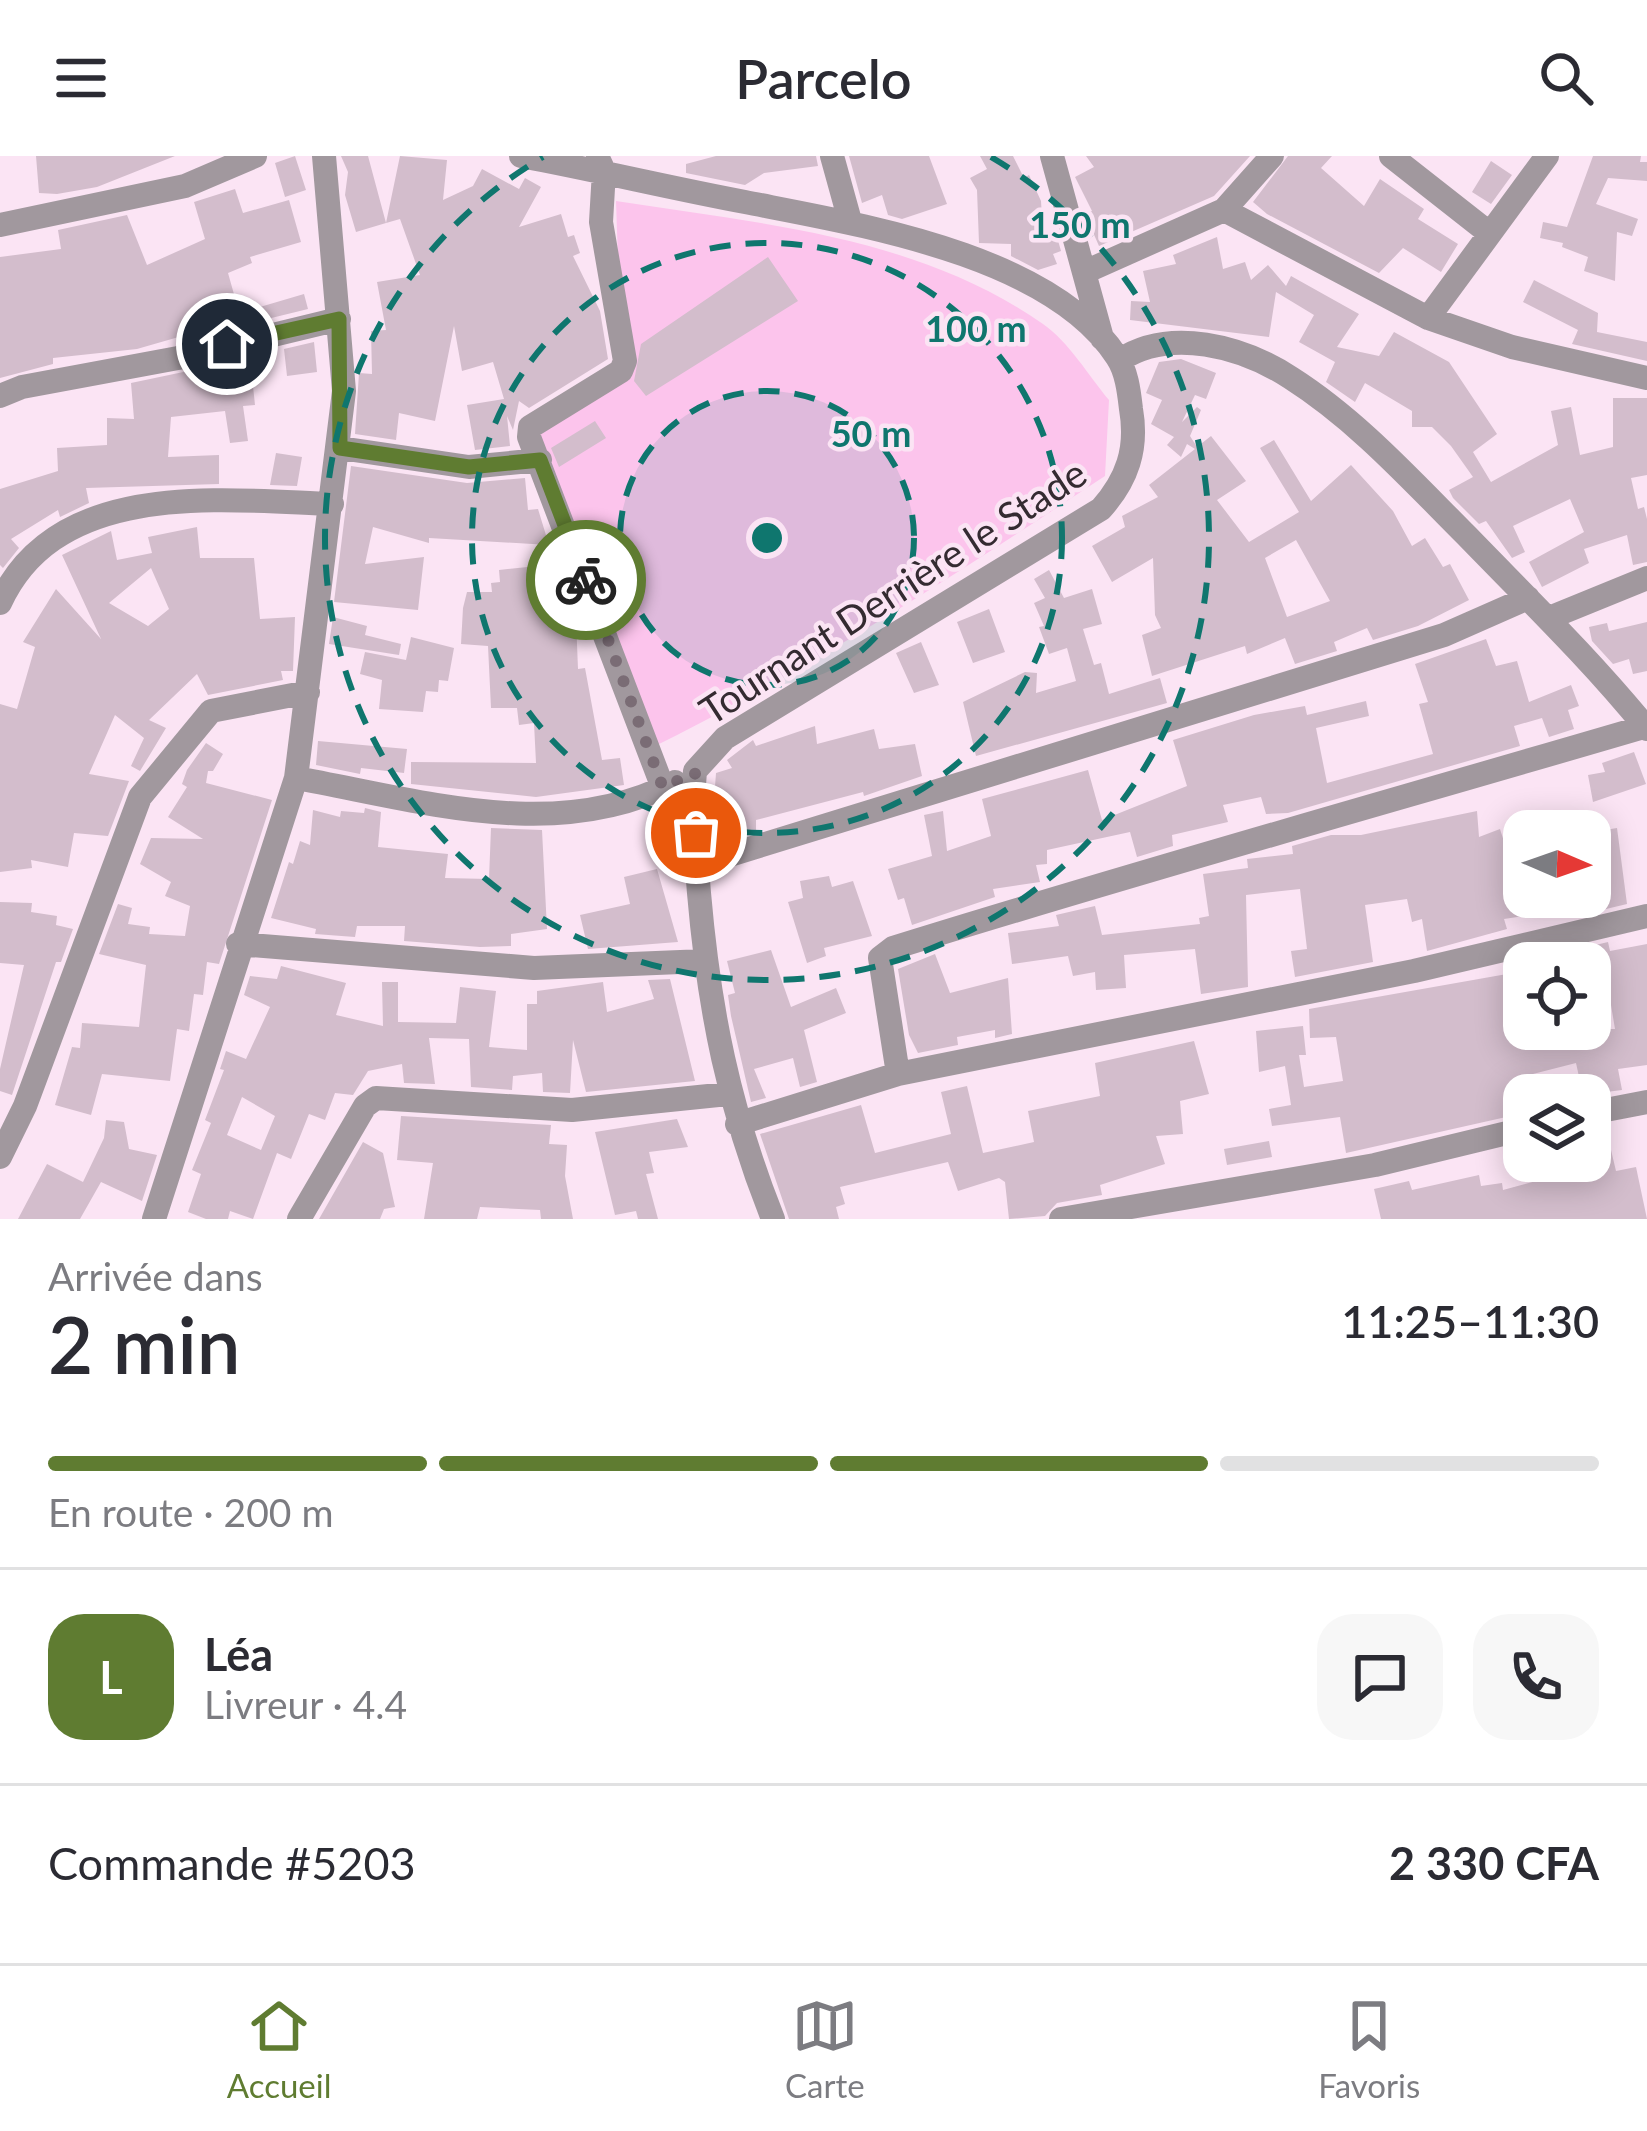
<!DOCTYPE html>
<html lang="fr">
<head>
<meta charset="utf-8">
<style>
	body { margin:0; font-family:Lato,sans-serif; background:#f7f7f7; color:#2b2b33; height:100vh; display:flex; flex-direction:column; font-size:45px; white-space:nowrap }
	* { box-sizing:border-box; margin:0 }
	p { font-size:39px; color:#7c7c81 }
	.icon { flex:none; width:66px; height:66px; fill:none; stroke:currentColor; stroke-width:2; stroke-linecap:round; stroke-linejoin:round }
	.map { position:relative; height:1063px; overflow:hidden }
	.side { display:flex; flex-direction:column; background:#fff; flex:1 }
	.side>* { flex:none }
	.needle { width:78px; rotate:92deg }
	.controls { position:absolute; left:1503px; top:654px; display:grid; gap:24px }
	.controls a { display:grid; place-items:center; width:108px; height:108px; border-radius:24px; background:#fff; box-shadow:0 6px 30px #0003; font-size:60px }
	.pin { position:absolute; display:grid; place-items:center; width:102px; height:102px; color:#fff; margin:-51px; border:6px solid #fff; border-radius:50%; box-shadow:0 3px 12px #0007 }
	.courier { position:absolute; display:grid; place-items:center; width:120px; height:120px; margin:-60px; border:9px solid #5f7c31; border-radius:50%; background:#fff; color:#222; box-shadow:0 3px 15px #0007 }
	.headline em { font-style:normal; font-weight:600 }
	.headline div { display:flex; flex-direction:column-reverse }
	.headline { display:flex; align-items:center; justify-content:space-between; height:204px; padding:0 48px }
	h1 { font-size:78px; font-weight:600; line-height:90px }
	.bar { display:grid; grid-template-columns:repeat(4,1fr); gap:18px 12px; align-content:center; height:144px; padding:0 48px }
	.bar i { height:15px; border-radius:9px; background:#e1e1e2 }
	.bar .selected { background:#5f7c31 }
	.bar p { grid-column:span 4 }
	.line { display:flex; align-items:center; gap:30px; padding:0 48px; border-top:3px solid #e1e1e2 }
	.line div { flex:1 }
	.round { display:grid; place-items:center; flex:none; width:126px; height:126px; border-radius:36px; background:#f7f7f7 }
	header { display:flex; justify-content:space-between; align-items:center; height:156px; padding:0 48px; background:#fff; font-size:54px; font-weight:600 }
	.menu { display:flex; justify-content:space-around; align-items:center; height:168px; border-top:3px solid #e1e1e2; background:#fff; font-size:33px; color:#7c7c81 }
	.menu a { display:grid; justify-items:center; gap:6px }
	.menu .selected { color:#5f7c31 }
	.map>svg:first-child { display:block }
</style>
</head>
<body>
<header><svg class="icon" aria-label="menu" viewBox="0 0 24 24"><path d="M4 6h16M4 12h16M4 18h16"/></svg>Parcelo<svg class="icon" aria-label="search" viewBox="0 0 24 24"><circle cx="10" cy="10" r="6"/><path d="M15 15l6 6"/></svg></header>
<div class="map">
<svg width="1647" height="1063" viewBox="0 0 1647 1063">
	<rect width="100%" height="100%" fill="#fbe4f4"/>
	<!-- green -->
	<path fill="#fcc4ec" d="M 616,45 C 763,68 917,80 1043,168 C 1068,185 1089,220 1109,244 L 1105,320 C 956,418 808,515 647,594 L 532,277 L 622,222 Z"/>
	<!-- building -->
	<path fill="#d3bdcc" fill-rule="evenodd" d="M 36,0 L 175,0 L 97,31 L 57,38 L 39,37 Z
		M 295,0 L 306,34 L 285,41 L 275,7 Z
		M 341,0 L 368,0 L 386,67 L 356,76 L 345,39 L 348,16 Z
		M 400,0 L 447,4 L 443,44 L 473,30 L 482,13 L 519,33 L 525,22 L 541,31 L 519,71 L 561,58 L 568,81 L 574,79 L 580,97 L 573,100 L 600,155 L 608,203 L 529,252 L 519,245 L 513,274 L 507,260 L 510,290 L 475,294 L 467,249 L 504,243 L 493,206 L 462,215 L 454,170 L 435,265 L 399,257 L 396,284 L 355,278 L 359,217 L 372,218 L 371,175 L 386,174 L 377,126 L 420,119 L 400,63 L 386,67 Z
		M 716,0 L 816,0 L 818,10 L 764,17 L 745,29 L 686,17 L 686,8 Z
		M 849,0 L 929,0 L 947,48 L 902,63 L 888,59 L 882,39 L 862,47 Z
		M 980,0 L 1013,0 L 1024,22 L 1029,19 L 1041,45 L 1043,78 L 1055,74 L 1061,95 L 1053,98 L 1057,108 L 1038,114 L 1011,100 L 1011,88 L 979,87 L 977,34 L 970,22 L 987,13 Z
		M 1086,0 L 1250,0 L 1214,40 L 1099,90 L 1085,58 L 1092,55 L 1075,21 L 1094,11 Z
		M 1288,0 L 1332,0 L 1321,12 L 1364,50 L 1380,23 L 1424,53 L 1418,63 L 1458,88 L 1441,116 L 1403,92 L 1379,117 L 1267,58 L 1253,46 Z
		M 1593,0 L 1641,0 L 1640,6 L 1647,6 L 1647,25 L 1608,22 L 1596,48 L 1638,63 L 1632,80 L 1617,76 L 1615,125 L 1584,115 L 1588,101 L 1562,91 L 1563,87 L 1540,82 L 1543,66 L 1567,71 Z
		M 1491,5 L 1512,19 L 1491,48 L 1472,36 Z
		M 235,33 L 243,57 L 289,44 L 301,86 L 250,101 L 252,107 L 228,117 L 241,163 L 137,193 L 53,202 L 53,208 L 0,222 L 0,101 L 61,93 L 58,74 L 127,59 L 147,109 L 205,83 L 194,46 Z
		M 1217,81 L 1223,113 L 1245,106 L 1251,124 L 1268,109 L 1286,130 L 1291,120 L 1359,158 L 1337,191 L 1379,200 L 1394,176 L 1449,206 L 1497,278 L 1473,296 L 1491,326 L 1558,289 L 1551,255 L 1571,251 L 1580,299 L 1613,291 L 1613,242 L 1647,242 L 1647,319 L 1631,322 L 1638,353 L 1644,351 L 1647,363 L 1647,406 L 1633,409 L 1627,379 L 1584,393 L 1589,407 L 1542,431 L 1529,406 L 1584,376 L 1570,343 L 1513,370 L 1525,396 L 1512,402 L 1486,365 L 1479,368 L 1453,342 L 1449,334 L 1473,321 L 1451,290 L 1432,271 L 1412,271 L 1412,255 L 1365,227 L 1355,246 L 1326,226 L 1335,206 L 1299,186 L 1314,159 L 1276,136 L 1269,181 L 1130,164 L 1131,145 L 1150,146 L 1143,115 L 1176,108 L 1173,99 Z
		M 768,101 L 798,145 L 646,240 L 634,225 L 641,188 Z
		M 1534,124 L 1598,157 L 1597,176 L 1647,186 L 1647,205 L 1572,188 L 1578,174 L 1523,146 Z
		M 304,138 L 308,153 L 247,168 L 243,156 Z
		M 314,186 L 317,216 L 287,220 L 284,193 Z
		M 250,202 L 255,249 L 243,250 L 248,285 L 230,287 L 225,255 L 171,261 L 168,301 L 219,299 L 219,328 L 86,332 L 89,347 L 60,361 L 58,354 L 11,383 L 19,392 L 3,412 L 0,409 L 0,333 L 58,315 L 57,292 L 107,289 L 107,262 L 134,263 L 131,227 Z
		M 1181,203 L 1216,217 L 1206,243 L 1195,239 L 1182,266 L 1197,251 L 1201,254 L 1190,280 L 1197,291 L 1211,280 L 1246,325 L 1217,344 L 1249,386 L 1299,356 L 1260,292 L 1274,284 L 1311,345 L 1351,309 L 1393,355 L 1412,390 L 1425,382 L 1443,411 L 1450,408 L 1469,444 L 1418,470 L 1373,484 L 1367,472 L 1334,486 L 1337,495 L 1295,508 L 1285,482 L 1247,498 L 1245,490 L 1152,520 L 1142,479 L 1161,472 L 1155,459 L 1153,402 L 1112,426 L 1092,390 L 1125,371 L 1122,360 L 1158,341 L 1149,329 L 1195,293 L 1187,288 L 1181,301 L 1167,289 L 1174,281 L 1151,268 L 1162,244 L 1146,237 L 1159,206 ZM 1296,384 L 1330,445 L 1287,461 L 1265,402 Z
		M 595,265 L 606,282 L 559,311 L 551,292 Z
		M 276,297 L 302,301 L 297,330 L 270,329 Z
		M 351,310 L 467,327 L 525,322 L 528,354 L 538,353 L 549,389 L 429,382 L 429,387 L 373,371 L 365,408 L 424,401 L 418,454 L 334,446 Z
		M 197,371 L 200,402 L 254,402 L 260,463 L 295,461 L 293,515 L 281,515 L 283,524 L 208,539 L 197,518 L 149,564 L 166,572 L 140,615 L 131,610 L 144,582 L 115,559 L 89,618 L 129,625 L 108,680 L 74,677 L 68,711 L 31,704 L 32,712 L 0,716 L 0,548 L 17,553 L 35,491 L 23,486 L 56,433 L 101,483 L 62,399 L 111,375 L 117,404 L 152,397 L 148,381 ZM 151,412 L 169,453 L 148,470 L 109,447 Z
		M 557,408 L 576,463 L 578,513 L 585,512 L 602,604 L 620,602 L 624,629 L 536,641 L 411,628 L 411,606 L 536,607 L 534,567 L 519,569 L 517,552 L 491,552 L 488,490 L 461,488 L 463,452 L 467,436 L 492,436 L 491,427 L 500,426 L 499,414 Z
		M 1049,414 L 1064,442 L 1092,433 L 1102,468 L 1083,473 L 1094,509 L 1101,507 L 1109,538 L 1160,522 L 1167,547 L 976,600 L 963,546 L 1025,516 L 1037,517 L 1036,537 L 1076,525 L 1067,492 L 1049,498 L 1039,471 L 1044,470 L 1034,447 L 1045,442 L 1034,423 Z
		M 989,453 L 1005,496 L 973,507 L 957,466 Z
		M 333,461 L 367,470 L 365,479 L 401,488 L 399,499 L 329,488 Z
		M 1647,466 L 1647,515 L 1633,518 L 1629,503 L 1613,508 L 1592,485 L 1589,471 L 1607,467 L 1609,475 Z
		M 411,481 L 454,492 L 448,525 L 439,524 L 438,536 L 426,535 L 423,556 L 379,553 L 382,524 L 360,518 L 365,496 L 406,504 Z
		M 1486,483 L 1496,510 L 1517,505 L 1529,546 L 1571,529 L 1579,550 L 1568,554 L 1574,573 L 1549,581 L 1542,562 L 1514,570 L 1520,590 L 1288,657 L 1266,658 L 1261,641 L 1223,649 L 1228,666 L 1172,679 L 1173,690 L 1137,701 L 1130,676 L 1047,694 L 1047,708 L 1036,709 L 1040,726 L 993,733 L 995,741 L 912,769 L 904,742 L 898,744 L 888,713 L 932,700 L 924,659 L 943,655 L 947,695 L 991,680 L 982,643 L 1088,614 L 1102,664 L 1187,630 L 1173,584 L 1254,559 L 1305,550 L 1307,559 L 1366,545 L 1369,560 L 1316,572 L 1327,627 L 1433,598 L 1419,548 L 1428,546 L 1415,508 Z
		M 921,486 L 939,529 L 914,537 L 896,497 Z
		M 815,570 L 817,588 L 874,573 L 879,593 L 915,588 L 922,620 L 864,640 L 863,636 L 756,664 L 756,674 L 711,685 L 716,617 L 732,612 L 727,604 L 753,584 L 756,590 Z
		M 318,585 L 407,593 L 404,617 L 361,612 L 360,618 L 316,609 Z
		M 206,587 L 223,598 L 213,615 L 208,615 L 206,627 L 272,644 L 219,808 L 207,806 L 203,839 L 194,838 L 189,875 L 177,873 L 170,925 L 102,918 L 91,959 L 55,949 L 72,891 L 80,892 L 82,867 L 139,871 L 146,809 L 99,798 L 118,748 L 132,752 L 128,768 L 150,771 L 149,778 L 185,780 L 190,750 L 165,740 L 171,726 L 140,708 L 151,682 L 203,683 L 168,661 L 187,631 L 182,628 L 187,614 Z
		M 1634,596 L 1646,628 L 1593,646 L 1588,619 L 1605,616 L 1602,607 Z
		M 365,652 L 381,656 L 378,691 L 448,698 L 445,722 L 489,723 L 491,672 L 542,674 L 547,773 L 511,778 L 511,790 L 480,791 L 404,785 L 405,770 L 357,770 L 355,781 L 315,778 L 316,773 L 271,762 L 289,706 L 293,708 L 300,685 L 310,689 L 313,654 L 340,661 L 341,655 L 364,657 Z
		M 1477,655 L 1479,681 L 1500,673 L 1516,723 L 1524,720 L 1524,760 L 1504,763 L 1507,773 L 1427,795 L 1422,763 L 1412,766 L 1407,743 L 1365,749 L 1373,806 L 1295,821 L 1291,795 L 1307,793 L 1300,733 L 1246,739 L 1248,831 L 1201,838 L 1195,793 L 1124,799 L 1126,832 L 1096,834 L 1095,816 L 1073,820 L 1068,800 L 1012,808 L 1008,777 L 1059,770 L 1056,759 L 1095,750 L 1102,779 L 1200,768 L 1199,762 L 1209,760 L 1203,718 L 1248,712 L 1247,703 L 1293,698 L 1292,690 L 1331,679 L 1361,679 Z
		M 1617,672 L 1627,748 L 1606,753 L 1597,718 L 1605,718 L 1599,675 Z
		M 657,713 L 678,786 L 588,793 L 580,759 L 630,748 L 624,721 Z
		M 829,720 L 832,731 L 853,725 L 872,780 L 824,792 L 826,800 L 807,807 L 788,746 L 803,742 L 800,725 Z
		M 0,746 L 32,747 L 31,756 L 57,760 L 56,769 L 73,773 L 61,806 L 56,806 L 12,939 L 0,935 L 0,913 L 24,809 L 0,807 Z
		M 1608,786 L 1610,795 L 1647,788 L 1647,909 L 1618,913 L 1622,934 L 1583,939 L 1576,907 L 1529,919 L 1532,939 L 1524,939 L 1524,957 L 1346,997 L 1340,961 L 1272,970 L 1269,953 L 1291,949 L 1285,910 L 1259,916 L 1256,875 L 1303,870 L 1306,899 L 1299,899 L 1304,931 L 1343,925 L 1336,881 L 1310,882 L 1309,853 L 1524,815 L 1524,873 L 1615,873 L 1608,831 L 1590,835 L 1590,807 L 1548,807 L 1547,801 Z
		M 771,794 L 791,851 L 836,832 L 846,857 L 804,874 L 817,926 L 800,931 L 793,902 L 754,913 L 766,942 L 751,946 L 731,860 L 728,839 L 735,837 L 727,805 Z
		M 935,798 L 950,837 L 1008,822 L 1012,878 L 995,882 L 995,874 L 957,881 L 958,889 L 918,897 L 909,879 L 898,813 Z
		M 281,810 L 346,827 L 336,859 L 383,870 L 382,826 L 398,826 L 398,866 L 456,867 L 460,831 L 496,835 L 489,891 L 527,894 L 527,848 L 537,848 L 537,835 L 603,826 L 607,856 L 654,843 L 648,824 L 670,823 L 695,925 L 586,936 L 573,884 L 570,937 L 543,936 L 542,917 L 513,920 L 512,934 L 471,931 L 469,883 L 429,882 L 435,928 L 404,927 L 402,908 L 368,915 L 353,939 L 335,937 L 325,964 L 309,958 L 291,1003 L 277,997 L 253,1063 L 230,1055 L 228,1063 L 206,1063 L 188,1056 L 201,1018 L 192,1014 L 211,967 L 205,964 L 224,914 L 220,913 L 226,895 L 246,903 L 270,851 L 244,839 L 250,820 L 277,823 ZM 242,941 L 275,960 L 261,994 L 227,979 Z
		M 1194,885 L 1209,938 L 1180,945 L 1183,978 L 1156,980 L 1165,1008 L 1100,1029 L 1102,1039 L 1057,1047 L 1045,1060 L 1009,1063 L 1005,1026 L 999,1022 L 958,1035 L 948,1006 L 840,1031 L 845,1048 L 836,1051 L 839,1063 L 789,1063 L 760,978 L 861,949 L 875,997 L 951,978 L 941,936 L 967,930 L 983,997 L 1034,986 L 1028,955 L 1100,940 L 1095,907 Z
		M 401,960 L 551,969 L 549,988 L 567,989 L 565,1020 L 573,1063 L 541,1063 L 540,1054 L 480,1051 L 477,1063 L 424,1063 L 433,1007 L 397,1004 Z
		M 677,963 L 688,991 L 649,996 L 654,1017 L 646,1018 L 658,1063 L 638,1063 L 636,1055 L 615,1059 L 595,976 Z
		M 106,964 L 124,966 L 129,993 L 157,999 L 142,1045 L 101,1026 L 80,1063 L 18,1063 L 47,1008 L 83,1026 L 104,982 Z
		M 1269,985 L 1272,1001 L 1227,1009 L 1224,993 Z
		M 363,986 L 383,997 L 395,1051 L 384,1053 L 380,1063 L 319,1063 Z
		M 1611,994 L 1616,1015 L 1636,1011 L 1647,1063 L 1381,1063 L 1374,1033 L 1409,1025 L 1412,1034 L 1479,1019 L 1481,1030 L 1502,1027 L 1503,1034 L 1540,1024 L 1538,1009 L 1590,1005 L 1590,999 Z"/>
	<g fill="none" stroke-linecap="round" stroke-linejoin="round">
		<!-- minor -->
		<path stroke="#a1989e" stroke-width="24" d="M 521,0 C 596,14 670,32 745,46 C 856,68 1050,98 1117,201 C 1127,216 1129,236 1131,253 C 1138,293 1127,324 1101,353 L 725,582 L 695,615 C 691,655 696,697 699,737 C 709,854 729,953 773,1063
			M 832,0 L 850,65
			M 1052,0 L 1102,182
			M 1391,0 L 1489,77
			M 598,2 L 604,15 L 601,66 L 625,205 L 621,215 L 530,271 L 529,281 L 663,632
			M 1224,54 L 1428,162 L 1512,191 L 1647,222
			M 0,69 L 185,30 L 255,0
			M 1087,115 L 1224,54 L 1272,0
			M 1428,162 L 1547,0
			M 1120,204 C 1170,171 1242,190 1291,222 C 1357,264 1411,324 1467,380 C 1528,443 1592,505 1647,573
			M 0,240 L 22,231 L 178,202 L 339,163
			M 340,292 L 469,311 L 540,304
			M 0,447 C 57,323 220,344 332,348
			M 1549,462 L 1647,422
			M 296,622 C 419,644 557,688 675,626
			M 697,709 L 1444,479 L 1528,442
			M 238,788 L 534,812 L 705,805
			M 898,918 L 880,802 L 893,792 C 1143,714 1395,644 1647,570
			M 1590,957 L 1647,946
			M 737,968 L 898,918 L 1414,815 L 1647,760
			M 0,1001 L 25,950 L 140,641 L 211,555 L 308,536
			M 154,1063 L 296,622 L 344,235 L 324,0
			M 299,1063 L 365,950 L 376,942 L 572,954 L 728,938
			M 1061,1063 L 1375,1009 L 1524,973"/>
	</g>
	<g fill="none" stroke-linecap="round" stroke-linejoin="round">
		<!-- done -->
		<path stroke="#7a6c75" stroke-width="12" stroke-dasharray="0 21.6" d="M 586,424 L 663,632 L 695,616 L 696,677"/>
		<!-- route -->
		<path stroke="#5f7c31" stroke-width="15" d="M 227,188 L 339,163 L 340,292 L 469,311 L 540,304 L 586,424"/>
	</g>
	<!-- distance rings -->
	<circle cx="767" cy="382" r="147" fill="#0f766e" fill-opacity=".12"/>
	<g fill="none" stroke="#0f766e" stroke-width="6" stroke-dasharray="21 15">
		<circle cx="767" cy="382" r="147"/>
		<circle cx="767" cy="382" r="295"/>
		<path d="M991 1A442 442 0 1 1 543 1"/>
	</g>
	<g text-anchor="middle" stroke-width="9" stroke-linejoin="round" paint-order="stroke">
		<!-- street labels -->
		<g font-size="39" fill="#342b31" stroke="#fbe4f4">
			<text transform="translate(893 436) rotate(-33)" y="14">Tournant Derrière le Stade</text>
		</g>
	</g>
	<circle cx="767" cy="382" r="18" fill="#0f766e" stroke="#fbe4f4" stroke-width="6"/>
	<g font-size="36" text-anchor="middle" font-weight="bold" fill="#0f766e" stroke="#fbe4f4" stroke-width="9" stroke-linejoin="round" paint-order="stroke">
		<text x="1080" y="82">150 m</text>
		<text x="976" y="186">100 m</text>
		<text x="871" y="291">50 m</text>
	</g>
</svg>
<div class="controls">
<a><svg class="needle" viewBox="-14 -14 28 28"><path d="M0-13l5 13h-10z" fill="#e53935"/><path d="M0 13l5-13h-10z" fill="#7c7c81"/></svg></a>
<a><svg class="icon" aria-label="locate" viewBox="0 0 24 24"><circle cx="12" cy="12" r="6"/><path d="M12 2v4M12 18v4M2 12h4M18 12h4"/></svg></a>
<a><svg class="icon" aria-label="layers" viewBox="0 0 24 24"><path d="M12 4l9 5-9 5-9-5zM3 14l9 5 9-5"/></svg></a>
</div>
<div class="pin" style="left:696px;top:677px;background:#ea580c"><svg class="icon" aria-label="bag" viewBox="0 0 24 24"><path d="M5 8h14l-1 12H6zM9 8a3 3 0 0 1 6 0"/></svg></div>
<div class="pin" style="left:227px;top:188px;background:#1f2937"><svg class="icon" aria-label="home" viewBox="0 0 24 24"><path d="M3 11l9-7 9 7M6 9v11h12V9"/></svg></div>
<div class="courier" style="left:586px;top:424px"><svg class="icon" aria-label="bike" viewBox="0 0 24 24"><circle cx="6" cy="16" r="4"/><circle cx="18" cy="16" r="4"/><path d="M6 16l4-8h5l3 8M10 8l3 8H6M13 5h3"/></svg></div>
</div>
<section class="side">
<div class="headline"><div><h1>2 min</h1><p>Arrivée dans</p></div><em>11:25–11:30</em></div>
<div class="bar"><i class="selected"></i><i class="selected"></i><i class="selected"></i><i></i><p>En route · 200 m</p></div>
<div class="line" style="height:216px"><b class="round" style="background:#5f7c31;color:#fff">L</b><div><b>Léa</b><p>Livreur · 4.4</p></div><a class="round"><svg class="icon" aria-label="chat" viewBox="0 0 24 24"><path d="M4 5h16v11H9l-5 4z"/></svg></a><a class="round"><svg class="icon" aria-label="phone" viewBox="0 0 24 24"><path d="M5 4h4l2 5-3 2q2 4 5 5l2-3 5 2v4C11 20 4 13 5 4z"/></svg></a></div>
<div class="line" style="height:156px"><div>Commande #5203</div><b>2 330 CFA</b></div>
</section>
<nav class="menu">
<a class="selected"><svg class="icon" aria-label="home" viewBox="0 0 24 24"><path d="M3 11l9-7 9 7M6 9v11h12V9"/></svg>Accueil</a>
<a><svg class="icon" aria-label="map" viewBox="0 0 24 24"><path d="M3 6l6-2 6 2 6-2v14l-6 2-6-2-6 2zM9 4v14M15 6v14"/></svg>Carte</a>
<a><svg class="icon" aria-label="saved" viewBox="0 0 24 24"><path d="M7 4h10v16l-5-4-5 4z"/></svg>Favoris</a>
</nav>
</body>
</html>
